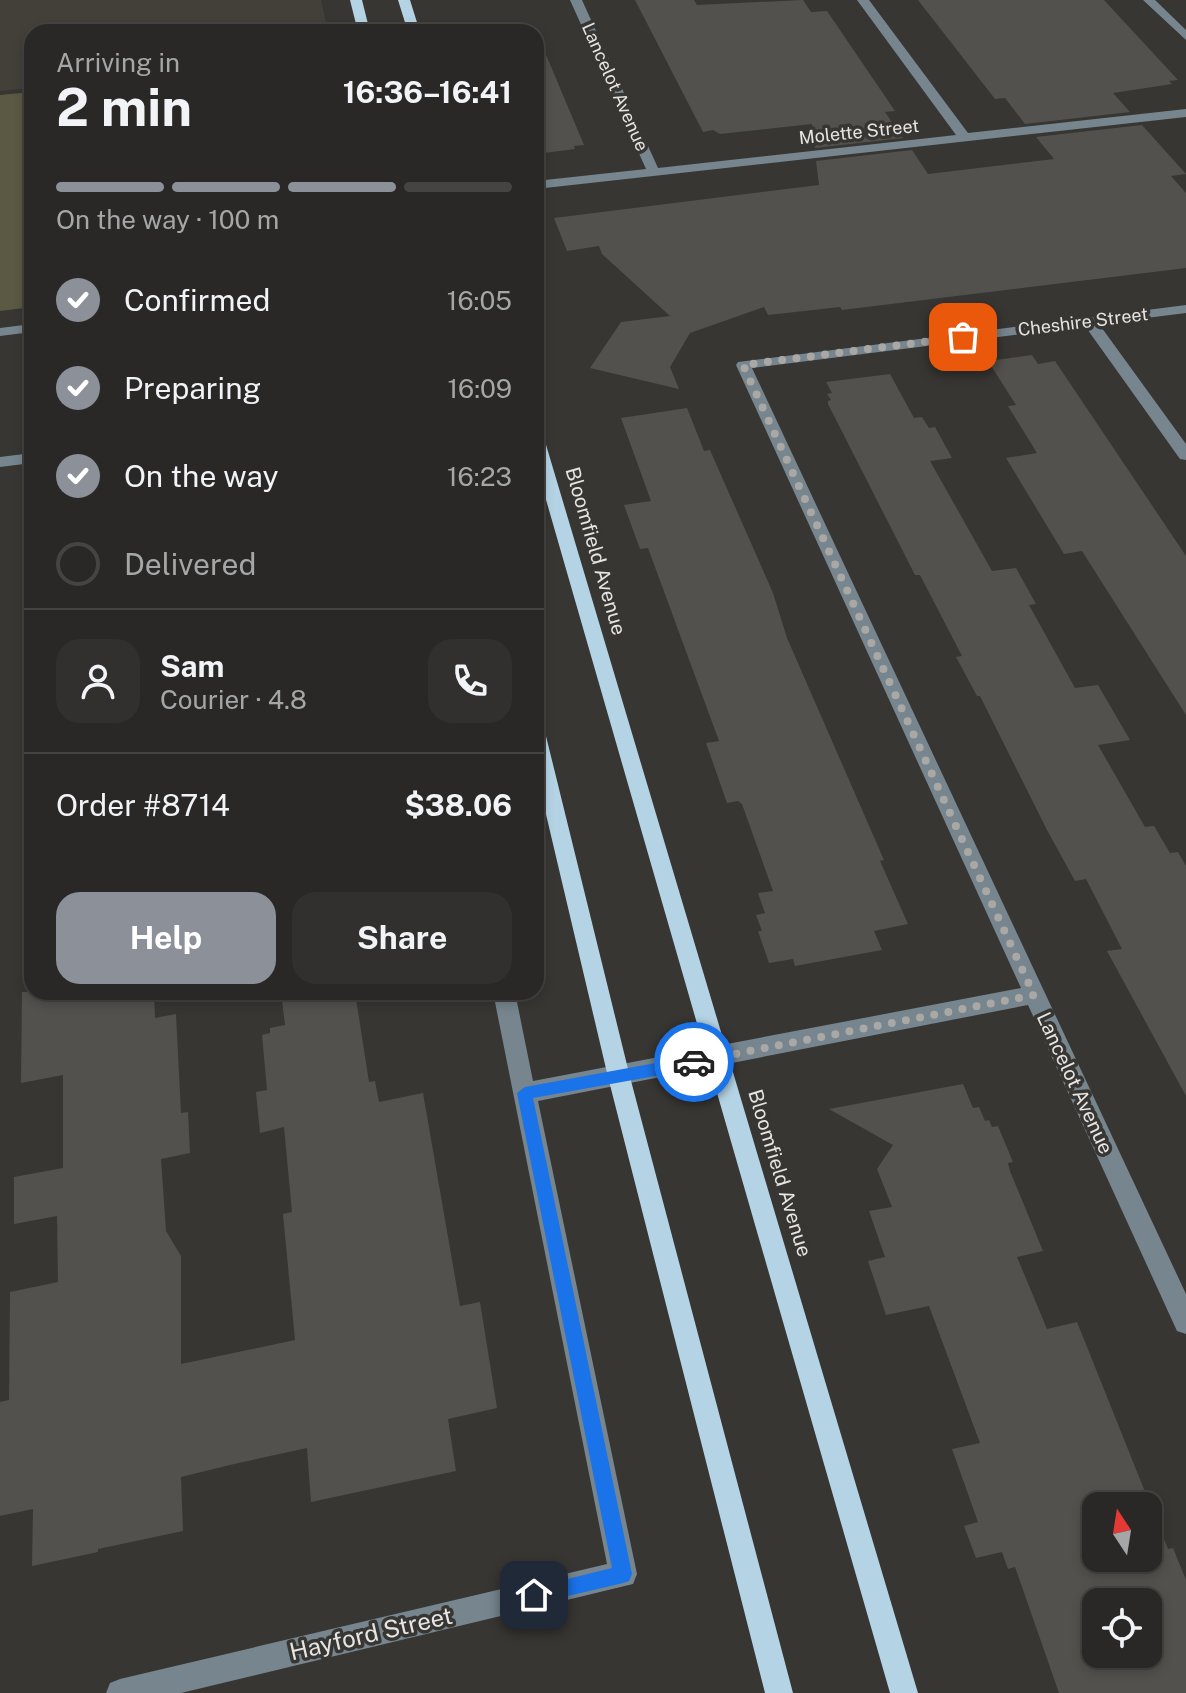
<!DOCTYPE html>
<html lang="en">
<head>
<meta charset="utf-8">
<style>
	body { margin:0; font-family:"Public Sans",sans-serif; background:#31302e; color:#f1f3f6; height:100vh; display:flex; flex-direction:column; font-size:30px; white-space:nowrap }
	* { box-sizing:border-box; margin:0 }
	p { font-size:26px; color:#a5a6a7 }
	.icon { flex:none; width:44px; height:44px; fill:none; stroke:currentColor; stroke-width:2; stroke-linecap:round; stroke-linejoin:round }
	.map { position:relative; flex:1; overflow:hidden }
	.details { position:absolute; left:24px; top:24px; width:520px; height:976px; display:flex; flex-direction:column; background:#292826; border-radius:24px; box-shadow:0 4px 12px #0003,0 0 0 2px #454443 }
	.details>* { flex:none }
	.needle { width:52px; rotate:348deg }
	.buttons { position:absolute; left:1082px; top:1492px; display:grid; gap:16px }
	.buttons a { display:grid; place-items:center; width:80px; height:80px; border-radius:16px; background:#292826; box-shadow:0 4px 12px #0003,0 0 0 2px #454443; font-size:40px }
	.pin { position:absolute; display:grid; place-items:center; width:68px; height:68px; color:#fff; margin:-34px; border-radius:16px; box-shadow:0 4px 12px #0006 }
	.courier { position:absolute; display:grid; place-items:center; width:80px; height:80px; margin:-40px; border:6px solid #1a73e8; border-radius:50%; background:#fff; color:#222; box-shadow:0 2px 10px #0007 }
	.head em { font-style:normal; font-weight:700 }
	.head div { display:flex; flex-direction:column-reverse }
	.head { display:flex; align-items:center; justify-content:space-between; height:136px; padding:0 32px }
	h1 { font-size:52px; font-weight:700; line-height:60px }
	.bar { display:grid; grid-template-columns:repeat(4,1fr); gap:12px 8px; align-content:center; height:96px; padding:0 32px }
	.bar i { height:10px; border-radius:6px; background:#454443 }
	.bar .selected { background:#8c9099 }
	.bar p { grid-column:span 4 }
	.line { display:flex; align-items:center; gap:20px; padding:0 32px; border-top:2px solid #454443 }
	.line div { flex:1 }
	.round { display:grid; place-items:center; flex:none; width:84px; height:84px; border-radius:24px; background:#31302e }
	ol { padding:0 32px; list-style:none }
	li { display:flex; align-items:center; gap:24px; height:88px }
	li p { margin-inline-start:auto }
	li .icon { padding:8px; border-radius:50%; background:#8c9099; color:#fff; stroke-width:4 }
	li:last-child { color:#a5a6a7 }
	li i { width:44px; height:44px; border:4px solid #454443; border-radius:50% }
	.button { display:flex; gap:16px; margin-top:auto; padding:16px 32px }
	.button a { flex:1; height:92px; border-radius:24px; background:#8c9099; color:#fff; font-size:32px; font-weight:700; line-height:92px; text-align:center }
	.button a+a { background:#31302e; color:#f1f3f6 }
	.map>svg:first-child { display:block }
</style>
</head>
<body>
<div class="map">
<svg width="1186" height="1693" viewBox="0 0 1186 1693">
	<rect width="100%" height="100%" fill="#373633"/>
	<!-- built -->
	<path fill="#424038" d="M 0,0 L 321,0 L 328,32 L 32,32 L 32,88 L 0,91 Z"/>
	<!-- green -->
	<path fill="#5b5943" d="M 32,92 L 32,307 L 0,311 L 0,95 Z"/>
	<!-- building -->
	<path fill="#52514d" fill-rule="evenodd" d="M 635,0 L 694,0 L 697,5 L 803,0 L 811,12 L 827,11 L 895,111 L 885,112 L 903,138 L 815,148 L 812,124 L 720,134 L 713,130 L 703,132 Z
		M 918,0 L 1104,0 L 1178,80 L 1169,81 L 1172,84 L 1113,93 L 1130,112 L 1025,124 L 1005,98 L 995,99 Z
		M 536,31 L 584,145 L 574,146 L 575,149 L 536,154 Z
		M 1142,125 L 1186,174 L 1171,176 L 1186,193 L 1186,268 L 842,310 L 840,307 L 768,315 L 764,307 L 690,333 L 670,367 L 679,389 L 590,368 L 621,322 L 670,316 L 602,254 L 599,246 L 567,251 L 554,218 L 819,185 L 816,161 L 912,150 L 928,174 L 1054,159 L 1036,137 Z
		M 1032,355 L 1038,364 L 1055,361 L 1186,556 L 1186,715 L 1082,551 L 1064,554 L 1006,458 L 1037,453 L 1008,406 L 1016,405 L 988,361 Z
		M 890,374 L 914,418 L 922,417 L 929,428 L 935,427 L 952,458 L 930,461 L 992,571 L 1016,568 L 1036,604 L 1029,605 L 1075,688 L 1098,685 L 1130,740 L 1098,745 L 1145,827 L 1154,826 L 1170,853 L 1178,852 L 1186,866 L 1186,1096 L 1107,951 L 1122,949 L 1086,879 L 1075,881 L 1047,830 L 980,696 L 977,696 L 956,657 L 962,656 L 920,575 L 915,575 L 828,404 L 828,401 L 831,400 L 827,394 L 832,393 L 826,382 Z
		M 687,408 L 704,451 L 710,450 L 773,593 L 787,638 L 884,860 L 880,861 L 908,924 L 874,931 L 882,950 L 795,966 L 793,959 L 769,963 L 758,931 L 762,931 L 756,915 L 765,913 L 758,893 L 773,891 L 742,804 L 738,801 L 727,803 L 706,743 L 719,741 L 648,548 L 640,549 L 624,505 L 651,501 L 621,418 Z
		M 22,992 L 154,992 L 155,1018 L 176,1014 L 181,1113 L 188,1112 L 190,1153 L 161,1159 L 166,1231 L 181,1256 L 181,1364 L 295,1340 L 283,1214 L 292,1212 L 284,1127 L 260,1133 L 256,1092 L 267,1090 L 262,1035 L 270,1033 L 270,1028 L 285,1025 L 281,992 L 355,992 L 369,1082 L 375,1081 L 379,1102 L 423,1093 L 460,1306 L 480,1302 L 497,1408 L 448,1419 L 456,1471 L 311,1502 L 307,1448 L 234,1464 L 181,1477 L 183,1531 L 98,1549 L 98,1552 L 32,1566 L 33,1509 L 0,1516 L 0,1402 L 9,1400 L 10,1292 L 58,1282 L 57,1216 L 14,1224 L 14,1177 L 63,1168 L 63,1075 L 21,1083 Z
		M 963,1084 L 973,1108 L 979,1107 L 985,1121 L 989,1120 L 992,1127 L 998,1126 L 1013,1162 L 1008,1163 L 1010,1171 L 1043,1251 L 1017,1257 L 1047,1329 L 1077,1322 L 1168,1549 L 1173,1548 L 1186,1580 L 1186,1693 L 1059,1693 L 1015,1567 L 1008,1569 L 1002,1552 L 976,1558 L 964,1526 L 978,1522 L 952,1449 L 980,1443 L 929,1306 L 886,1315 L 868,1261 L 885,1257 L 869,1211 L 892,1207 L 877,1169 L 893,1145 L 829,1109 ZM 1096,1506 L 1148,1506 L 1148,1558 L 1096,1558 ZM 1096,1602 L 1148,1602 L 1148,1654 L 1096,1654 Z"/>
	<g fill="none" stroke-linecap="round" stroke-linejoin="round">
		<!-- minor -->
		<path fill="#76858e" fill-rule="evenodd" d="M 570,0 L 582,0 L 658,168 L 956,135 L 857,0 L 869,0 L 968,133 L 1186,109 L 1186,117 L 536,189 L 536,181 L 646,169 Z
			M 1143,0 L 1155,0 L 1186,30 L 1186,40 Z
			M 1186,305 L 1186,313 L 1099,324 L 1186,444 L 1186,460 L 1180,459 L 1085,326 L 752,368 L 1186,1294 L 1186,1334 L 1177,1331 L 1028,1005 L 538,1101 L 637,1574 L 633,1584 L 181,1693 L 106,1693 L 110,1683 L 120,1679 L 607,1564 L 493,992 L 515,992 L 533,1081 L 1021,988 L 736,365 L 738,362 Z
			M 32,324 L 32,332 L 0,336 L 0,328 Z
			M 32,453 L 32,463 L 0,467 L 0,457 Z"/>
		<!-- major -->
		<path fill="#b4d4e6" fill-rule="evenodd" d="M 350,0 L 362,0 L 370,32 L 358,32 Z
			M 398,0 L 410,0 L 420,32 L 408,32 Z
			M 536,433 L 544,438 L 918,1693 L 890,1693 L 536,465 Z
			M 536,725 L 545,732 L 630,1077 L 793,1693 L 765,1693 L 608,1077 L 536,772 Z"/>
	</g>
	<!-- route -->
	<path fill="#1a73e8" d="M 694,1056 L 701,1062 L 694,1069 L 533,1098 L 632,1574 L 629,1581 L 623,1583 L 534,1604 L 527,1602 L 525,1595 L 527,1589 L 612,1568 L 517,1093 L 525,1087 Z"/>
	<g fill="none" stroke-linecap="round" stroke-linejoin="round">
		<!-- done -->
		<path stroke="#a9a8a5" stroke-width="8" stroke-dasharray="0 14.4" d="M 694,1062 L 1034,995 L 743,365 L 963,337"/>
	</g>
	<g text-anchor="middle" stroke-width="7" stroke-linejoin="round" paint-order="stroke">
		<!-- far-street labels -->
		<g font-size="18" fill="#e6e5e3" stroke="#373633">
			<text transform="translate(615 87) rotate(66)" y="6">Lancelot Avenue</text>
			<text transform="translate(859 132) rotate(-6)" y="6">Molette Street</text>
			<text transform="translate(1083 322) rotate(-7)" y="6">Cheshire Street</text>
		</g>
		<!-- street labels -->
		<g font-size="20" fill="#e6e5e3" stroke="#373633">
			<text transform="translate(596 551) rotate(74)" y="7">Bloomfield Avenue</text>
			<text transform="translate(1075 1083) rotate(65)" y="7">Lancelot Avenue</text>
			<text transform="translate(780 1173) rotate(73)" y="7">Bloomfield Avenue</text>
		</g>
		<!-- near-street labels -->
		<g font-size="24" fill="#e6e5e3" stroke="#373633">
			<text transform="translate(371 1634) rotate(-13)" y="8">Hayford Street</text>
		</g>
	</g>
</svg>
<div class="buttons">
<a><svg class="needle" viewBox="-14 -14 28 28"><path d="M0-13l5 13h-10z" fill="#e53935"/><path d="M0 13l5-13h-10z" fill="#a5a6a7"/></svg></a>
<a><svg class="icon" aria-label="locate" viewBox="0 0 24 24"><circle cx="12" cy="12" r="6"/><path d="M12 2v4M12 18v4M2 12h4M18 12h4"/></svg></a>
</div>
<div class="pin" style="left:963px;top:337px;background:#ea580c"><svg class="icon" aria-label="bag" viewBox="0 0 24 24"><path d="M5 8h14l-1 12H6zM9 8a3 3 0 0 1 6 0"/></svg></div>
<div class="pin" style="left:534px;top:1595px;background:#1f2937"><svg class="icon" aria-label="home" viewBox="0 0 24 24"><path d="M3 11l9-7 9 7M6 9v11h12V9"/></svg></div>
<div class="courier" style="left:694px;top:1062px"><svg class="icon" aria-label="car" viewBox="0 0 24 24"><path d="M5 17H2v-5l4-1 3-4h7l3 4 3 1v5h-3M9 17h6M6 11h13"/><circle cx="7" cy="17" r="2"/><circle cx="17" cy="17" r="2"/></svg></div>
<section class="details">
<div class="head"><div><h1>2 min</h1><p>Arriving in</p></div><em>16:36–16:41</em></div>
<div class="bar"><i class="selected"></i><i class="selected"></i><i class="selected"></i><i></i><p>On the way · 100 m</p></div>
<ol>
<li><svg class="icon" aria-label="check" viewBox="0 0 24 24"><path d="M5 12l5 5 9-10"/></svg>Confirmed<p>16:05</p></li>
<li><svg class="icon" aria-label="check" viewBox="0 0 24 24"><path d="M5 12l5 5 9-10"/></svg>Preparing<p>16:09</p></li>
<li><svg class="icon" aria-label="check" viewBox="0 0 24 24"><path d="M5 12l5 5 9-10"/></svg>On the way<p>16:23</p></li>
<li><i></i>Delivered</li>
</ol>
<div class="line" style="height:144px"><a class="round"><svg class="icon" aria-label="person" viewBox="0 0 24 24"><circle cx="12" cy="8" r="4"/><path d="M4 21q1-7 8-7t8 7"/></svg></a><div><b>Sam</b><p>Courier · 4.8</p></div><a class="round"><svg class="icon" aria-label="phone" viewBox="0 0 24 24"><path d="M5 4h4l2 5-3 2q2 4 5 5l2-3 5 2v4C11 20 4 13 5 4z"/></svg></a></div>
<div class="line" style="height:104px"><div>Order #8714</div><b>$38.06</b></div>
<div class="button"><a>Help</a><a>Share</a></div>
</section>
</div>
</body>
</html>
